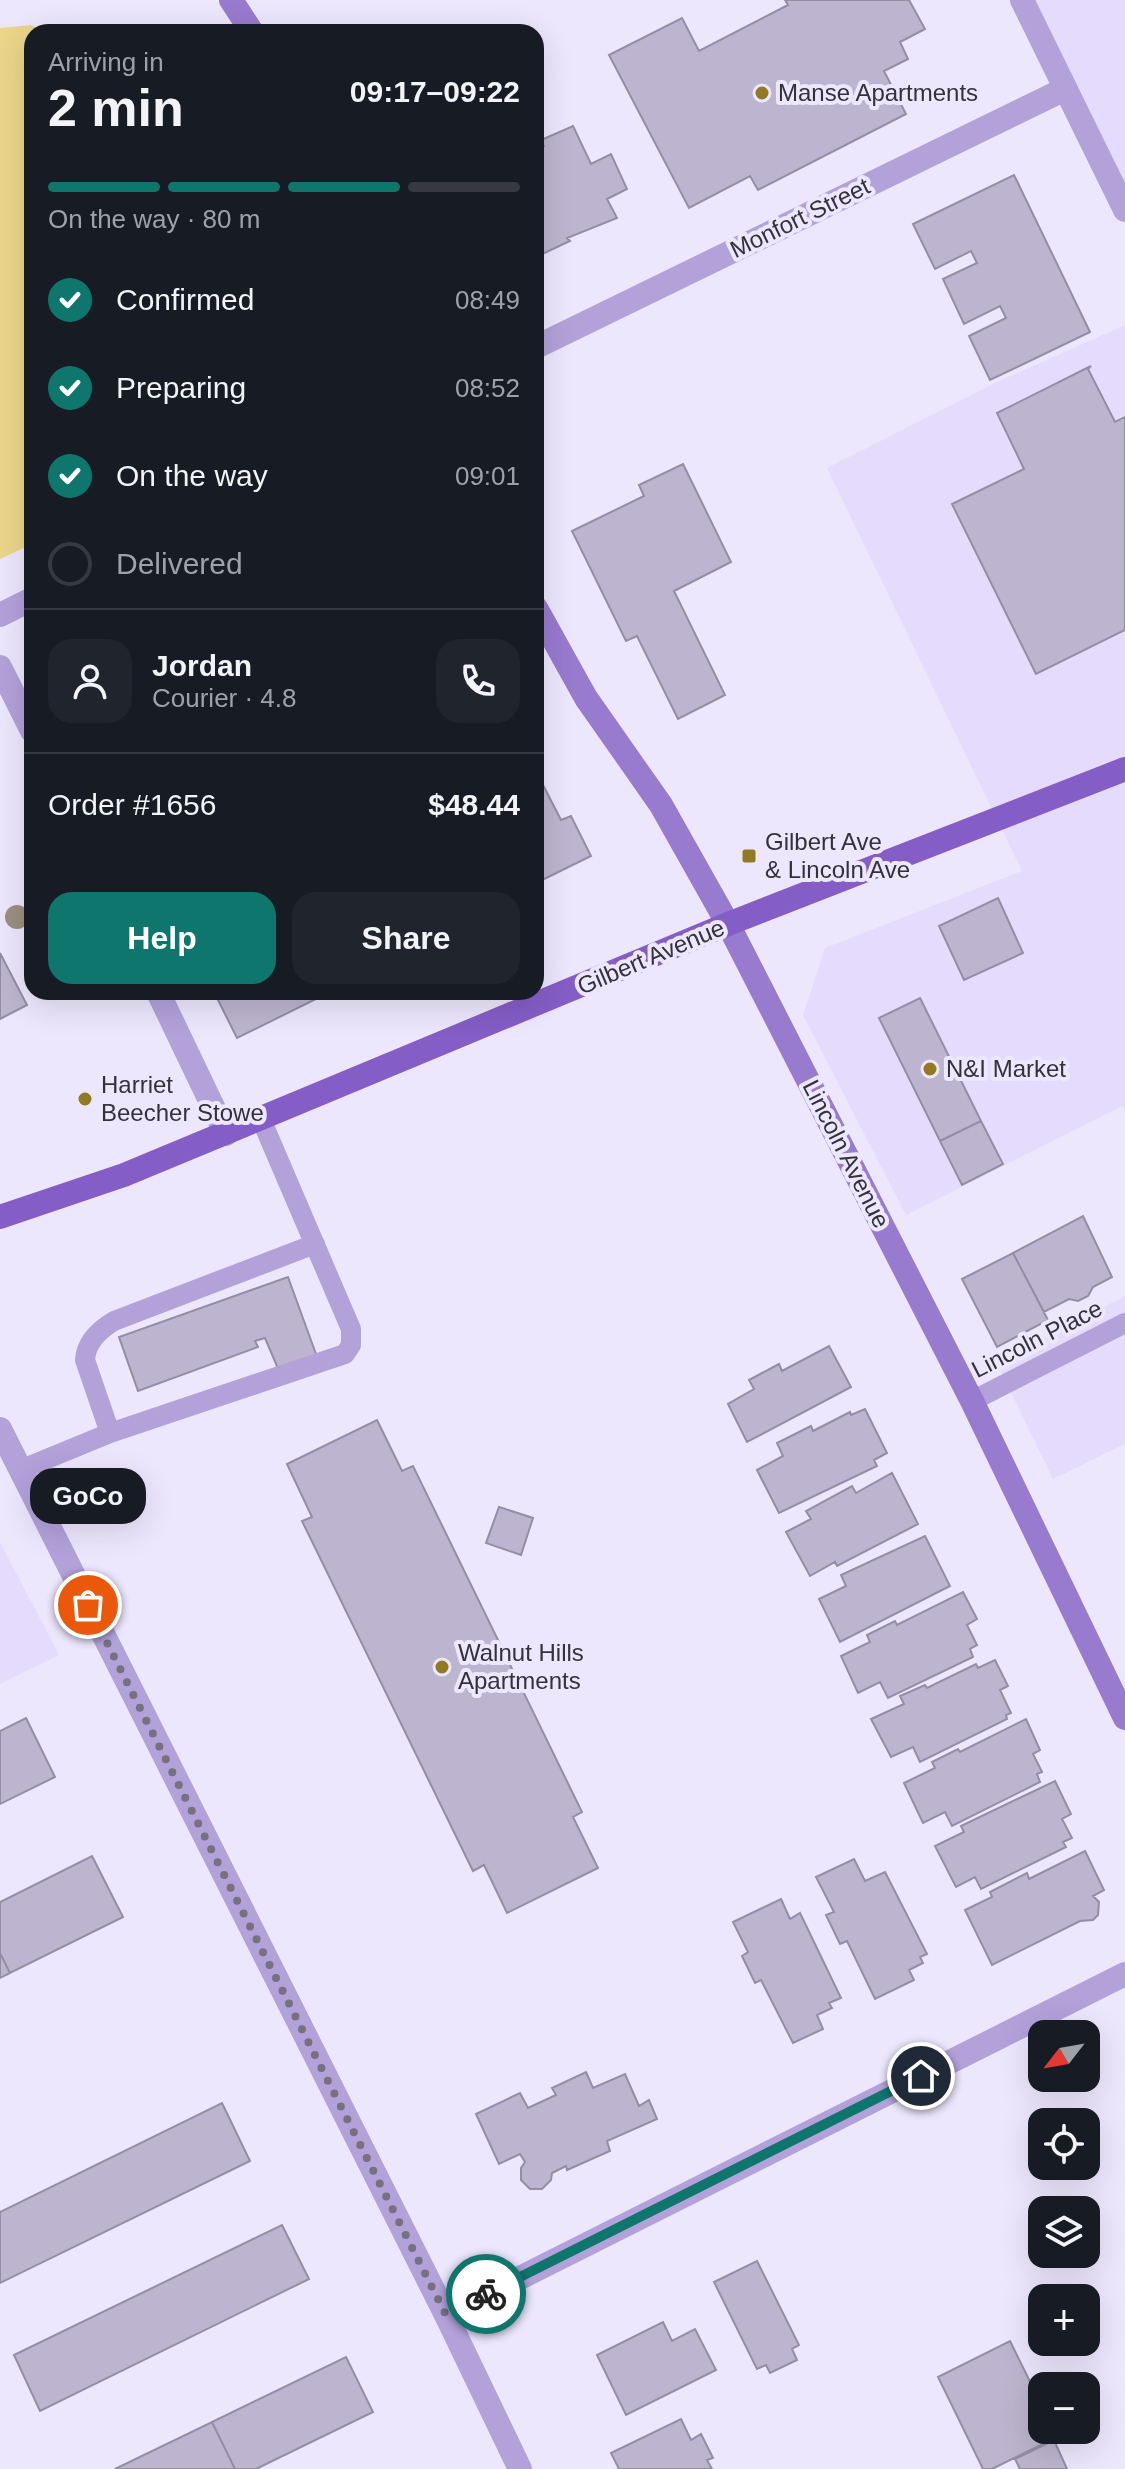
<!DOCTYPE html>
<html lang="en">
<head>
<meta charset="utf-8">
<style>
	body { margin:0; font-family:Helvetica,sans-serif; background:#20242c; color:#f1f3f6; height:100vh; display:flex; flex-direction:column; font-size:30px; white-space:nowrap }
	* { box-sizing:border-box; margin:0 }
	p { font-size:26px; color:#9ea1a6 }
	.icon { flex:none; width:44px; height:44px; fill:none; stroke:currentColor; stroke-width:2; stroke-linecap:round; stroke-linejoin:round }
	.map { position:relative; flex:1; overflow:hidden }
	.side { position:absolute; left:24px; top:24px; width:520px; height:976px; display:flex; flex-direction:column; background:#171b24; border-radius:24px; box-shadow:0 8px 32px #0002 }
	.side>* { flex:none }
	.needle { width:52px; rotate:239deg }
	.controls { position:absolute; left:1028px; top:2020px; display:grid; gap:16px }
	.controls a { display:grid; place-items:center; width:72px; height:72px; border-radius:16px; background:#171b24; box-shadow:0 8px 32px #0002; font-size:40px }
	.pin { position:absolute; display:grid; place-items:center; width:68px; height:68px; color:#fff; margin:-34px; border:4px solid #fff; border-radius:50%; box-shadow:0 2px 8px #0007 }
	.courier { position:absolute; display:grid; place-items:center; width:80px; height:80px; margin:-40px; border:6px solid #0f766e; border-radius:50%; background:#fff; color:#222; box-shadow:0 2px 10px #0007 }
	.bubble { position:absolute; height:56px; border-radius:24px; background:#171b24; box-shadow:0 8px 32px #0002; font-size:26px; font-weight:600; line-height:56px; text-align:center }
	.head em { font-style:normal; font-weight:600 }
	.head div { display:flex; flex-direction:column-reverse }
	.head { display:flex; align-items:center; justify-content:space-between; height:136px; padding:0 24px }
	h1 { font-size:52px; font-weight:600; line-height:60px }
	.bar { display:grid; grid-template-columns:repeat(4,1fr); gap:12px 8px; align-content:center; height:96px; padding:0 24px }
	.bar i { height:10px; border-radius:6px; background:#363941 }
	.bar .selected { background:#0f766e }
	.bar p { grid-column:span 4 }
	.line { display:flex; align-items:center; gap:20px; padding:0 24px; border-top:2px solid #363941 }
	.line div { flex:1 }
	.round { display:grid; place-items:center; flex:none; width:84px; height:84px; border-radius:24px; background:#20242c }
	ol { padding:0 24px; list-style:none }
	li { display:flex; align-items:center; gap:24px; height:88px }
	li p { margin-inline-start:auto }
	li .icon { padding:8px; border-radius:50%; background:#0f766e; color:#fff; stroke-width:4 }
	li:last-child { color:#9ea1a6 }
	li i { width:44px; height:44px; border:4px solid #363941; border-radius:50% }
	.action { display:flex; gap:16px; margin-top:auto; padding:16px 24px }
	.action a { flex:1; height:92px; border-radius:24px; background:#0f766e; color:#fff; font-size:32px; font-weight:600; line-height:92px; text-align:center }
	.action a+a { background:#20242c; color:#f1f3f6 }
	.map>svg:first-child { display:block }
</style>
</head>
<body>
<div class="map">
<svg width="1125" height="2469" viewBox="0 0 1125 2469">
	<rect width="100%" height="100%" fill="#ede7fd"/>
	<!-- built -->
	<path fill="#e5dbfd" d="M 1022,0 L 1125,0 L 1125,210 Z
		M 1125,325 L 1125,1111 L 1122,1106 L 906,1215 L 803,1015 L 825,948 L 1022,871 L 827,468 L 993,384 Z
		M 1125,1296 L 1125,1444 L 1053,1479 L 996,1362 Z
		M 0,1542 L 59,1655 L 0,1684 Z"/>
	<!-- green -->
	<path fill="#ebd589" d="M 32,25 L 42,32 L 32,32 L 32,544 L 0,559 L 0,28 Z"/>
	<!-- building -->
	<path fill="#bdb5cf" stroke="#948da6" stroke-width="2" d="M 785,0 L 909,0 L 925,29 L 900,42 L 908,59 L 884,71 L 906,114 L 758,190 L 750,176 L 689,208 L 609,55 L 682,18 L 699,51 L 788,5 Z
		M 573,126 L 591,164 L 611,154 L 627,189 L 607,199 L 617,218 L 567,238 L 570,241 L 536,257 L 536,150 L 544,146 L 541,140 Z
		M 1014,175 L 1090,332 L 990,380 L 969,336 L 1006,318 L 1000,306 L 964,324 L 943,279 L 977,263 L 971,251 L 935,269 L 913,224 Z
		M 1091,366 L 1088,369 L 1115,422 L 1125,417 L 1125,630 L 1036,674 L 952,504 L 1024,469 L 997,413 Z
		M 683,464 L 731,562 L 674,591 L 725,695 L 678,719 L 637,636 L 626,641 L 572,531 L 644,496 L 639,485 Z
		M 541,781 L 561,820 L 571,816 L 591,856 L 538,882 L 542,888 L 536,891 L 536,783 Z
		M 998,898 L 1023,953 L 964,980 L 939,926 Z
		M 0,953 L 27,1005 L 0,1019 Z
		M 214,992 L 318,992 L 320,997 L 237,1038 Z
		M 920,998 L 981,1121 L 940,1141 L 879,1018 Z
		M 981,1121 L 1003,1164 L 962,1185 L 940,1141 Z
		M 1083,1216 L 1112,1277 L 1093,1287 L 1088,1296 L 1078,1301 L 1069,1299 L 1044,1312 L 1013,1253 Z
		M 1013,1253 L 1048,1320 L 997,1347 L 962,1279 Z
		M 288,1277 L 317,1357 L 279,1371 L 265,1338 L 255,1341 L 258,1347 L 138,1391 L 119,1337 Z
		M 829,1346 L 851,1387 L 747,1442 L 728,1404 L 754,1389 L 749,1380 L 779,1364 L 782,1371 Z
		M 865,1409 L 887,1453 L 874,1460 L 877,1466 L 779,1513 L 757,1470 L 783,1456 L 777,1443 L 811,1426 L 813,1431 L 850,1412 L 851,1415 Z
		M 377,1420 L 402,1471 L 413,1466 L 582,1812 L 573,1817 L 598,1868 L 507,1913 L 484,1865 L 473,1871 L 302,1521 L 312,1517 L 287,1464 Z
		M 892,1473 L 918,1524 L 837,1566 L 835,1562 L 810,1576 L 786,1532 L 811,1519 L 806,1511 L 852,1486 L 856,1493 Z
		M 499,1507 L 533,1518 L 521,1555 L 486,1543 Z
		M 925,1536 L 950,1586 L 840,1642 L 819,1599 L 846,1586 L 841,1575 Z
		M 963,1592 L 977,1619 L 967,1625 L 977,1645 L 970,1649 L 973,1657 L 888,1698 L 880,1682 L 858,1693 L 841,1656 L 870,1642 L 867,1635 L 895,1621 L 897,1625 Z
		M 995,1660 L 1008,1686 L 1000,1690 L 1011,1713 L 1006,1715 L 1007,1719 L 920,1762 L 913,1747 L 891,1757 L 871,1719 L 904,1704 L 900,1696 L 925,1685 L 927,1688 L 976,1664 L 978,1668 Z
		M 26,1718 L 55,1777 L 0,1804 L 0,1731 Z
		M 1026,1719 L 1040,1750 L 1033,1754 L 1042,1772 L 1037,1774 L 1040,1782 L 952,1826 L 945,1812 L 923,1823 L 904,1783 L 935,1768 L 932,1762 L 958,1749 L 960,1752 Z
		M 1055,1781 L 1071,1814 L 1062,1819 L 1072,1838 L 1063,1842 L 1066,1847 L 981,1889 L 975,1877 L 956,1887 L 935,1846 L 964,1832 L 961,1826 Z
		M 1085,1851 L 1104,1890 L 1093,1896 L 1099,1902 L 1098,1915 L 1093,1920 L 1080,1921 L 992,1965 L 965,1910 L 992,1897 L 990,1892 L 1027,1873 L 1029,1879 Z
		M 92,1856 L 123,1917 L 10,1973 L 0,1953 L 0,1902 Z
		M 854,1859 L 865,1881 L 885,1872 L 927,1954 L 920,1957 L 923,1963 L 909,1970 L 914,1980 L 875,1999 L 847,1941 L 840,1944 L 826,1915 L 834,1912 L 816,1877 Z
		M 781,1899 L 790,1919 L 800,1913 L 841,1998 L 829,2003 L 832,2008 L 817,2015 L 823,2029 L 793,2043 L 761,1980 L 755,1983 L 742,1956 L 748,1952 L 733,1922 Z
		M 0,1953 L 10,1973 L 0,1978 Z
		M 586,2072 L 593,2088 L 625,2074 L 639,2106 L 649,2100 L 657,2119 L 607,2141 L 610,2151 L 567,2170 L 566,2166 L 552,2173 L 551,2180 L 542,2189 L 530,2189 L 521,2180 L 521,2168 L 525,2162 L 520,2154 L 499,2164 L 476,2114 L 520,2093 L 528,2108 L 556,2095 L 552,2088 Z
		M 222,2103 L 250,2161 L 0,2283 L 0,2212 Z
		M 282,2225 L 309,2279 L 40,2411 L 14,2355 Z
		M 757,2261 L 799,2345 L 792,2349 L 797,2360 L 770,2373 L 766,2365 L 757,2369 L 714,2282 Z
		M 663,2322 L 672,2341 L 695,2329 L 716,2370 L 626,2415 L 597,2355 Z
		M 1010,2341 L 1042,2406 L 1042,2430 L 1054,2430 L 1057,2437 L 992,2469 L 983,2469 L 938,2377 Z
		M 346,2357 L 373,2412 L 256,2469 L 235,2469 L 212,2422 Z
		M 681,2419 L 691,2440 L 701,2434 L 713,2458 L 707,2460 L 712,2469 L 619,2469 L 611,2453 Z
		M 212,2422 L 235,2469 L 115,2469 Z
		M 1054,2440 L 1067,2469 L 1020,2469 L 1015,2459 Z"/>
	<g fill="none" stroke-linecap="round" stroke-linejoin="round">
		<!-- lane -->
		<path stroke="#b3a1da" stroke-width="20" d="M 972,1401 L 1125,1323
			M 110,1433 L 85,1360 C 86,1342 99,1330 114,1321 L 315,1244
			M 20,1470 L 110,1433 L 345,1354 L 351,1345 L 351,1329 L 261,1119"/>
		<!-- street -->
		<path stroke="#b3a1da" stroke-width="24" d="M 1022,0 L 1125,210
			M 536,347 L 1065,89
			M 0,615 L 32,599
			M 0,667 L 32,731
			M 158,992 L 226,1134
			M 0,1429 L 446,2315 L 520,2469
			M 446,2315 L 1125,1974"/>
		<!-- secondary -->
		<path stroke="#987acf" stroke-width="24" d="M 231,0 L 252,32
			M 536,608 L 586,698 L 661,805 L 728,924 L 972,1401 L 1125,1718"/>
		<!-- primary -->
		<path stroke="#855dc6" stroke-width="24" d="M 0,1217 L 124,1175 L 728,924 L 1125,769"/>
	</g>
	<!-- trees -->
	<circle fill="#999082" cx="17" cy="917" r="12"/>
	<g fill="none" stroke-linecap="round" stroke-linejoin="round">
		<!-- done -->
		<path stroke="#75717f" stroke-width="8" stroke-dasharray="0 14.4" d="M 88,1605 L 446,2315 L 486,2294"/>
		<!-- route -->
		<path stroke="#0f766e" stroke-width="10" d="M 486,2294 L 921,2076"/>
	</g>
	<!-- markers -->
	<g fill="#917a21" stroke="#ede7fd" stroke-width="3">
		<circle cx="762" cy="93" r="8"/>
		<rect x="741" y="848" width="16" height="16" rx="4"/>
		<circle cx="930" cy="1069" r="8"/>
		<circle cx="85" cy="1099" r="8"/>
		<circle cx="442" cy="1667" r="8"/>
	</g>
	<g text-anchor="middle" stroke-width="8" stroke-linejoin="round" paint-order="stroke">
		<!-- poi labels -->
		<g font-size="24" fill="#34313b" stroke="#ede7fd" text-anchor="start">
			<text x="778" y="101">Manse Apartments</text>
			<text x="765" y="850">Gilbert Ave<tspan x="765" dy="28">&amp; Lincoln Ave</tspan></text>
			<text x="946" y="1077">N&amp;I Market</text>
			<text x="101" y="1093">Harriet<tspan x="101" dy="28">Beecher Stowe</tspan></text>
			<text x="458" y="1661">Walnut Hills<tspan x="458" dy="28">Apartments</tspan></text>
		</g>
		<!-- street labels -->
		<g font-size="24" fill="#34313b" stroke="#ede7fd">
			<text transform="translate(800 218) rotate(-26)" y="8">Monfort Street</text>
			<text transform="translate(651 957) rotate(-23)" y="8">Gilbert Avenue</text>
			<text transform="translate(846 1154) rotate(63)" y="8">Lincoln Avenue</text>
			<text transform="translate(1037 1339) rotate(-27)" y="8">Lincoln Place</text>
		</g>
	</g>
</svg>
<div class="controls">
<a><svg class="needle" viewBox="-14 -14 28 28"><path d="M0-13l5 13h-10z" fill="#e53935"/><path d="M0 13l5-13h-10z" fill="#9ea1a6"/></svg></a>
<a><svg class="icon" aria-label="locate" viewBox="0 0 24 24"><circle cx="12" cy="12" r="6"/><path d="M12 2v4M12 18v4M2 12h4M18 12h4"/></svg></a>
<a><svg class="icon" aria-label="layers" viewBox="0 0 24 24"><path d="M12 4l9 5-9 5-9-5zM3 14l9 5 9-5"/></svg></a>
<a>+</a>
<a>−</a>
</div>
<div class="pin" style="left:88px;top:1605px;background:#ea580c"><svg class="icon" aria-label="bag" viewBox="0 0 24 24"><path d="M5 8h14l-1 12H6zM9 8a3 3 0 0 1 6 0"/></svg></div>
<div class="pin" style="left:921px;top:2076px;background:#1f2937"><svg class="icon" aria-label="home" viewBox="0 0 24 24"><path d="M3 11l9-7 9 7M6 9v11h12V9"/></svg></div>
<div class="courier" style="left:486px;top:2294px"><svg class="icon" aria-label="bike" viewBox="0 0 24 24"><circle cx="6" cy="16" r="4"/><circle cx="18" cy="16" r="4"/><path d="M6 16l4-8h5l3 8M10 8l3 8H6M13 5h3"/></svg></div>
<div class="bubble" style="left:30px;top:1468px;width:116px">GoCo</div>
<section class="side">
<div class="head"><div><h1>2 min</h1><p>Arriving in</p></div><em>09:17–09:22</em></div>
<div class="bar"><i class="selected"></i><i class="selected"></i><i class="selected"></i><i></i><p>On the way · 80 m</p></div>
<ol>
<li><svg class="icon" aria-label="check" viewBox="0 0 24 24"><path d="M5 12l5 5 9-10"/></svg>Confirmed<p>08:49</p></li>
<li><svg class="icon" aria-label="check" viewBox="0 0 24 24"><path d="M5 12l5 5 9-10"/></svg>Preparing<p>08:52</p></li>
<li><svg class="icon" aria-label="check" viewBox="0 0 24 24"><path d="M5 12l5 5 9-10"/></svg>On the way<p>09:01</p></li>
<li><i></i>Delivered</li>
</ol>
<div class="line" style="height:144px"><a class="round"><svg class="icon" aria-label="person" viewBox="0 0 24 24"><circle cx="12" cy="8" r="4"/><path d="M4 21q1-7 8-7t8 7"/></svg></a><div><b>Jordan</b><p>Courier · 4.8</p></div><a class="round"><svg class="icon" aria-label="phone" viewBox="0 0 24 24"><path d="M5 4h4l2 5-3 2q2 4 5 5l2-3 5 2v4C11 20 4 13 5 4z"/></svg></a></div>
<div class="line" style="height:104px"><div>Order #1656</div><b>$48.44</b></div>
<div class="action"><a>Help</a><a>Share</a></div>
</section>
</div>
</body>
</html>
